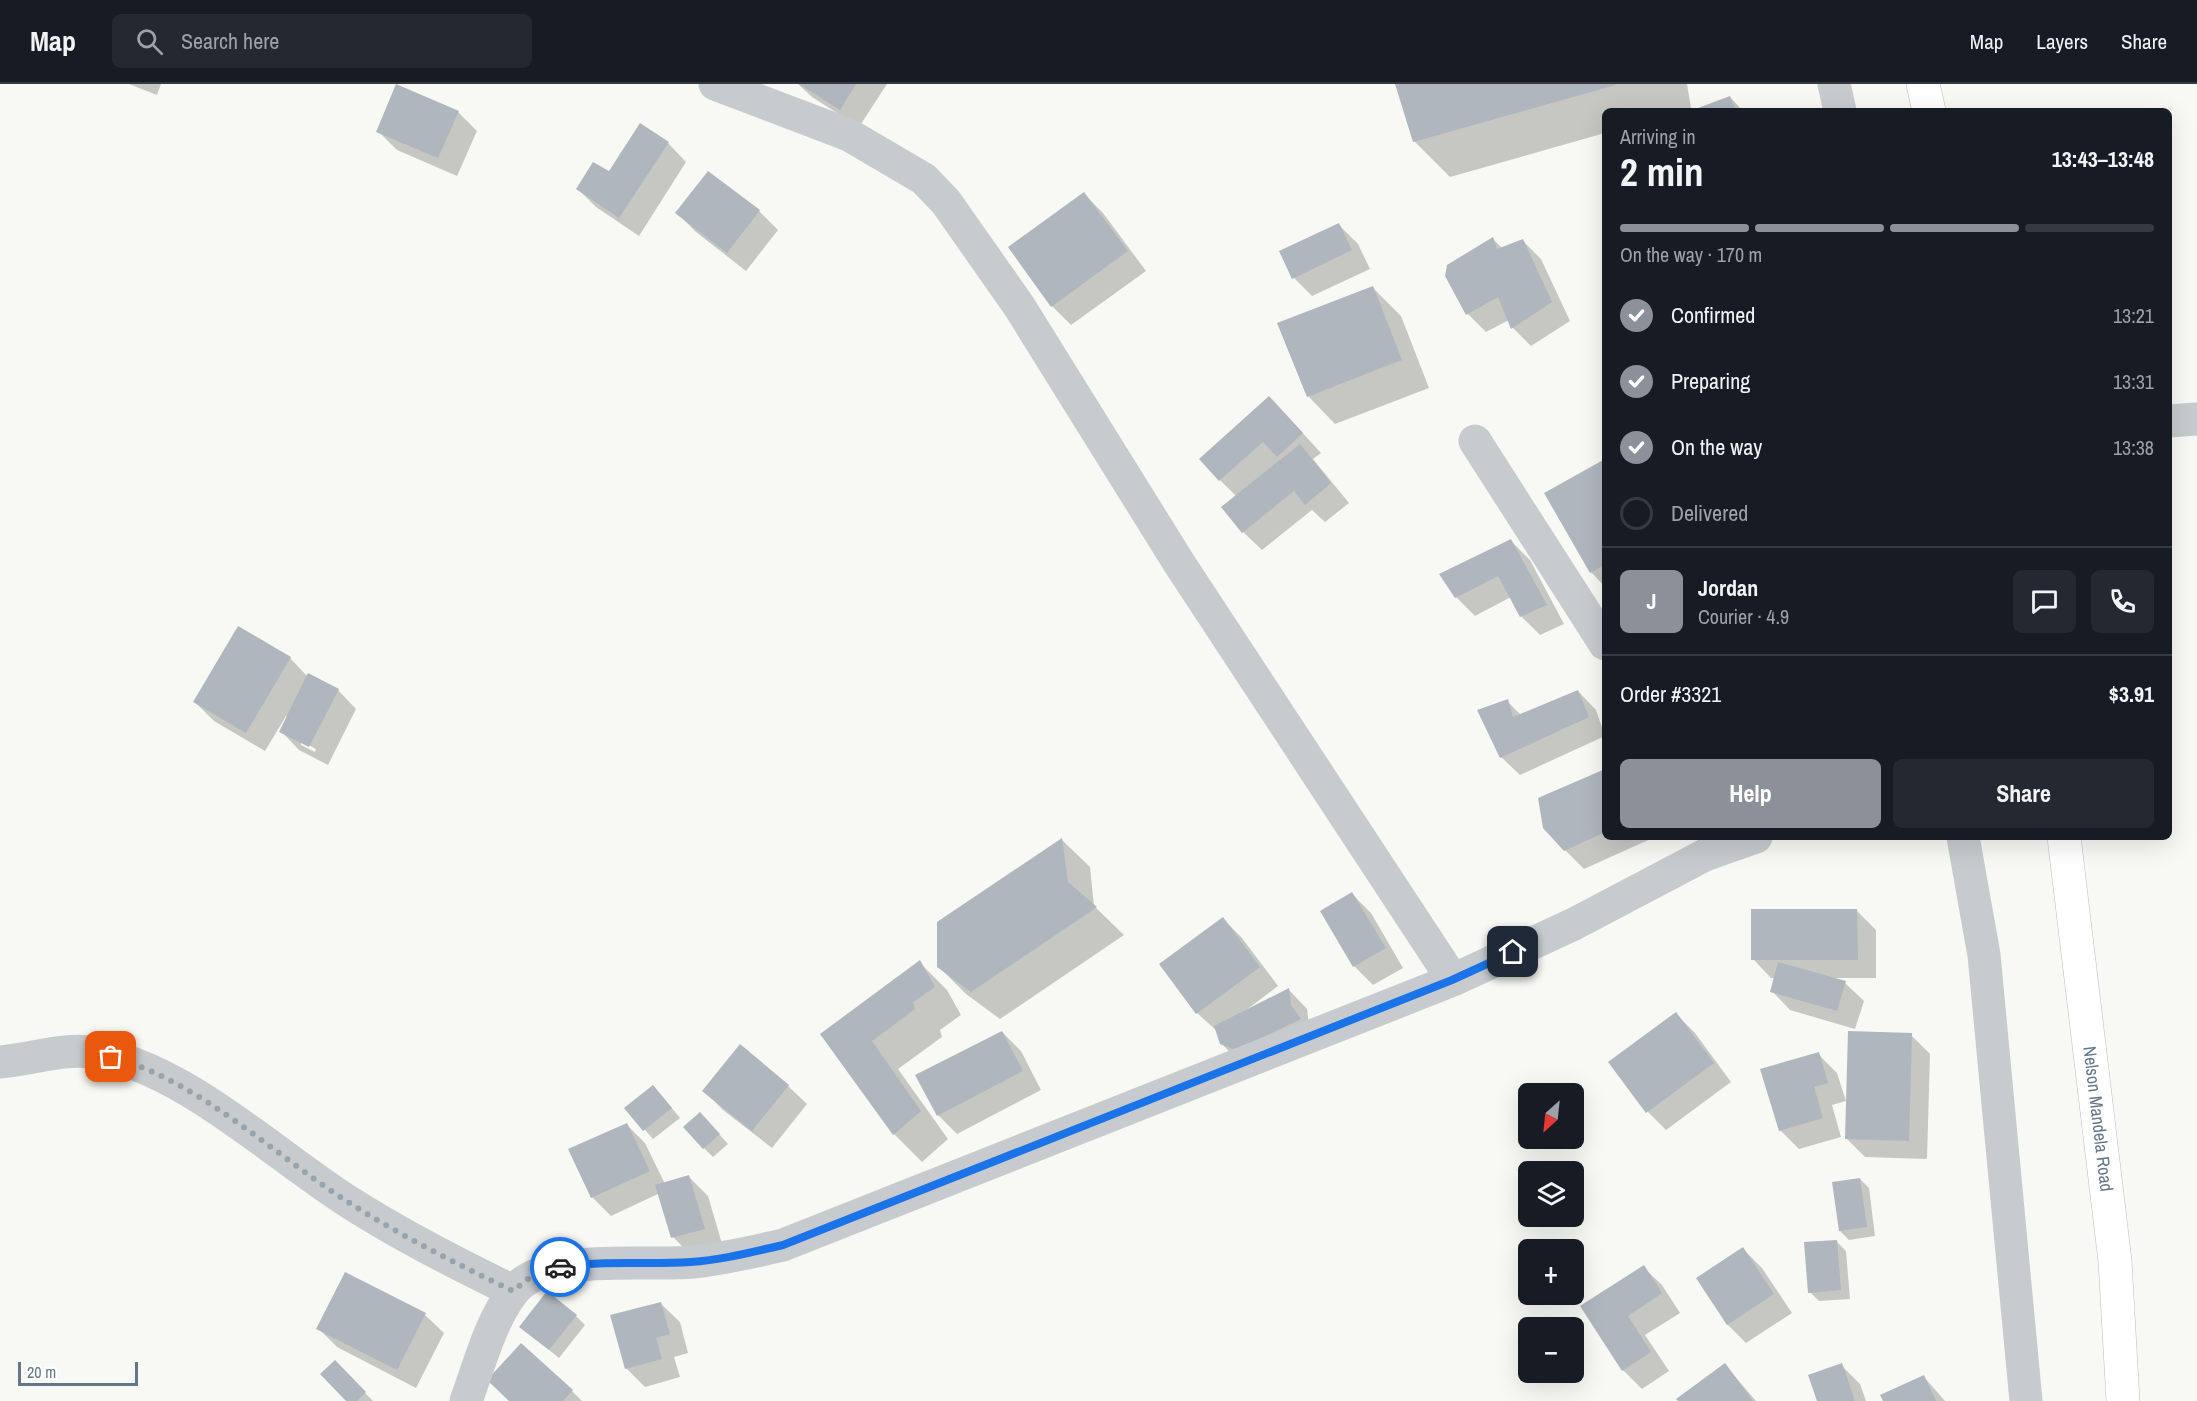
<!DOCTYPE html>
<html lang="en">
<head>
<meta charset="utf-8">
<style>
	body { margin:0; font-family:"Archivo Narrow",sans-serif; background:#242831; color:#f1f3f6; height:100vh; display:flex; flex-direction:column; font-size:22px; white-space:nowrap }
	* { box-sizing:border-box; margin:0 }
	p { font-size:20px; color:#9ea1a6 }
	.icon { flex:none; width:33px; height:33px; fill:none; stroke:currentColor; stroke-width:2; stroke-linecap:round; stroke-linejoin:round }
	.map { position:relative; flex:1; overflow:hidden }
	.side { position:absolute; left:1602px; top:24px; width:570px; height:732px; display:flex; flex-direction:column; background:#171b24; border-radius:9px; box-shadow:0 6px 24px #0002 }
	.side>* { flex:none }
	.needle { width:39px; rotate:207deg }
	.buttons { position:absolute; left:1518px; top:999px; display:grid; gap:12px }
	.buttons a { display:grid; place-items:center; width:66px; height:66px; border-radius:9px; background:#171b24; box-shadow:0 6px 24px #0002; font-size:30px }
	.scale { position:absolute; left:18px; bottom:15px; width:120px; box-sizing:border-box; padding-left:6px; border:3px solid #657687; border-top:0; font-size:16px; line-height:21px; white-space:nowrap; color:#657687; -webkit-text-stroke:4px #fff; paint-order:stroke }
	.pin { position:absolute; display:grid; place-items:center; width:51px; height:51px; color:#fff; margin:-26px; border-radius:12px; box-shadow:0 3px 9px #0006 }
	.courier { position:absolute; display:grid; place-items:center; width:60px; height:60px; margin:-30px; border:4px solid #1a73e8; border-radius:50%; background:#fff; color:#222; box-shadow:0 2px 8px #0007 }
	.headline em { font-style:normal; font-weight:700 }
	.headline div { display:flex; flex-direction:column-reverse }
	.headline { display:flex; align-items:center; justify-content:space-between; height:102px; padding:0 18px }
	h1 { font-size:39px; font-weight:700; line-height:45px }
	.bar { display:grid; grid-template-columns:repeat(4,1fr); gap:9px 6px; align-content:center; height:72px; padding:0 18px }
	.bar i { height:8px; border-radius:4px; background:#363941 }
	.bar .on { background:#8c9099 }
	.bar p { grid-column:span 4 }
	.line { display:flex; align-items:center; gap:15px; padding:0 18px; border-top:2px solid #363941 }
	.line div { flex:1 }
	.round { display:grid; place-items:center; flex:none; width:63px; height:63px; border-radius:9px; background:#242831 }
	ol { padding:0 18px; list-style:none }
	li { display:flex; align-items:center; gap:18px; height:66px }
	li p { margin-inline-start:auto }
	li .icon { padding:6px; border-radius:50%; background:#8c9099; color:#fff; stroke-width:4 }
	li:last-child { color:#9ea1a6 }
	li i { width:33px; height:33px; border:3px solid #363941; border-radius:50% }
	.cta { display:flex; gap:12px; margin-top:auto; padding:12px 18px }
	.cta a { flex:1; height:69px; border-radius:9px; background:#8c9099; color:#fff; font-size:24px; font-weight:700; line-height:69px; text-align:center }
	.cta a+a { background:#242831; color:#f1f3f6 }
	header { display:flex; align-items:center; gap:36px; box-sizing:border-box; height:84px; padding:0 30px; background:#171b24; border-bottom:2px solid #363941 }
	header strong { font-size:28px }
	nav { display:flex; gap:33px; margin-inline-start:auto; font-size:21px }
	.search { width:420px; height:54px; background:#242831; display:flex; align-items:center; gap:15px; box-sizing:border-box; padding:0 21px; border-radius:9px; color:#9ea1a6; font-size:22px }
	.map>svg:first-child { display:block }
</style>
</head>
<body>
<header>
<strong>Map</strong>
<div class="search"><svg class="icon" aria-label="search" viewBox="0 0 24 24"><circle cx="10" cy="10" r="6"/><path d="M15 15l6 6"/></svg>Search here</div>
<nav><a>Map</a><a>Layers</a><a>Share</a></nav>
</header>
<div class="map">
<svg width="2197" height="1317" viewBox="0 0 2197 1317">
	<rect width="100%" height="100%" fill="#f8f8f4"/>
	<!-- shadow -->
	<path fill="#0003" fill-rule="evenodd" d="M 129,0 L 161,0 L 157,11 Z
		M 798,0 L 887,0 L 859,43 L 812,13 Z
		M 1397,0 L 1687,0 L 1691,24 L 1682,27 L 1605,27 L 1605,49 L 1450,93 L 1414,57 Z
		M 1730,13 L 1743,27 L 1693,27 Z
		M 458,28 L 477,47 L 457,92 L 397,66 L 378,47 Z
		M 668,59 L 686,78 L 639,152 L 596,123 L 577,104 Z
		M 1084,110 L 1103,129 L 1146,187 L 1071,241 L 1052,222 L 1010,163 Z
		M 759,127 L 778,146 L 746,187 L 696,148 L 677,129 Z
		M 1339,141 L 1358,160 L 1370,185 L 1312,212 L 1294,194 Z
		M 1493,155 L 1502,164 L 1522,156 L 1541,175 L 1570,237 L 1531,262 L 1513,244 L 1509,236 L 1486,248 L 1468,230 Z
		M 1373,204 L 1401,232 L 1429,304 L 1335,340 L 1308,312 Z
		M 1288,333 L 1321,369 L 1313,375 L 1349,419 L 1325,438 L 1312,426 L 1262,466 L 1243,448 L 1237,413 L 1220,396 Z
		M 1605,376 L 1605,503 L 1591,488 Z
		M 1511,457 L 1530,476 L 1564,540 L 1540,551 L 1521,532 L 1511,513 L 1475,532 L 1456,513 Z
		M 290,574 L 308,593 L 338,606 L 356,625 L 328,681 L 299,666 L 281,647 L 288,633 L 286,632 L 265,667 L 214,637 L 195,618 ZM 301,657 L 316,665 L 315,668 L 301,661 Z
		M 1578,607 L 1596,626 L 1605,652 L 1520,691 L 1501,673 L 1507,617 L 1521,631 Z
		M 1605,687 L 1605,753 L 1655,753 L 1584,785 L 1565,766 Z
		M 1062,756 L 1090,783 L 1094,822 L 1124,851 L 1000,935 L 966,910 L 938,882 L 939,839 Z
		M 1352,810 L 1371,829 L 1403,884 L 1373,901 L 1354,882 L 1322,828 Z
		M 1857,827 L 1876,846 L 1876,894 L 1832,894 L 1845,899 L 1864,917 L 1855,945 L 1790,926 L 1772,907 L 1775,894 L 1771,894 L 1753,875 Z
		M 1223,835 L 1242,854 L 1278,902 L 1245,927 L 1289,906 L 1307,925 L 1309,941 L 1240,979 L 1221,959 L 1217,947 L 1197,929 L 1161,881 Z
		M 919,878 L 947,906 L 961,931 L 940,946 L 942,953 L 898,985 L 948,1055 L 922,1078 L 894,1050 L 822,951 Z
		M 1676,930 L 1695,949 L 1731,998 L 1666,1046 L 1648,1028 Z
		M 1002,948 L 1021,967 L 1041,1006 L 957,1050 L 938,1031 Z
		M 1911,951 L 1930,970 L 1927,1075 L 1865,1073 L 1846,1054 Z
		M 1818,970 L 1837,989 L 1846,1017 L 1832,1021 L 1841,1053 L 1799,1065 L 1780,1046 Z
		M 788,1002 L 807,1020 L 772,1064 L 723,1026 L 704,1007 Z
		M 662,1012 L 680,1034 L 653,1055 L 626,1024 Z
		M 709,1039 L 728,1060 L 713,1073 L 704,1064 Z
		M 626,1040 L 645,1059 L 665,1100 L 689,1093 L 708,1112 L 723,1163 L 692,1172 L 673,1153 L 660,1109 L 611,1132 L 592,1113 Z
		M 1860,1095 L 1869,1104 L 1875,1152 L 1849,1156 L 1840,1147 Z
		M 1837,1158 L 1846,1167 L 1850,1215 L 1819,1217 L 1810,1208 Z
		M 1743,1165 L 1762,1184 L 1792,1229 L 1746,1259 L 1728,1241 L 1698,1194 Z
		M 1643,1183 L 1662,1201 L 1680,1229 L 1645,1251 L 1669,1287 L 1642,1305 L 1623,1286 L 1582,1222 Z
		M 661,1220 L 680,1238 L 688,1269 L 674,1273 L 680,1293 L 645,1303 L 626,1284 Z
		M 425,1231 L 444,1249 L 416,1304 L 337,1263 L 318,1244 Z
		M 576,1232 L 585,1241 L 559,1274 L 521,1243 Z
		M 521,1261 L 572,1307 L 582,1317 L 510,1317 Z
		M 335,1278 L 373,1317 L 348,1317 Z
		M 1725,1281 L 1756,1317 L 1679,1317 Z
		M 1841,1281 L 1860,1300 L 1866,1317 L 1818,1317 Z
		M 1924,1293 L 1945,1317 L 1884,1317 Z"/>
	<!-- building -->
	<path fill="#afb6bd" d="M 396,0 L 459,27 L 438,74 L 376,48 Z
		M 799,0 L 856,0 L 840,26 Z
		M 1395,0 L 1615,0 L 1616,1 L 1413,58 Z
		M 1730,12 L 1736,27 L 1690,27 Z
		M 640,39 L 669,58 L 619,134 L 576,105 L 593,78 L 609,87 Z
		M 708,87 L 760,126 L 727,169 L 675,129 Z
		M 1084,108 L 1128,167 L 1051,223 L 1008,163 Z
		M 1339,139 L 1352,166 L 1292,195 L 1279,167 Z
		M 1493,153 L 1497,165 L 1523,155 L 1552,218 L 1511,245 L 1498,213 L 1466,231 L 1445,192 L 1447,181 Z
		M 1373,202 L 1402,276 L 1307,313 L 1277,239 Z
		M 1269,312 L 1303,349 L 1277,373 L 1263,358 L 1219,397 L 1199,375 Z
		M 1300,360 L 1331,399 L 1305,421 L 1294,407 L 1242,449 L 1221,423 Z
		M 1605,375 L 1605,481 L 1590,489 L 1544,409 Z
		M 1511,455 L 1547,521 L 1520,533 L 1498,492 L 1455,514 L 1439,490 Z
		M 238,542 L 291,573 L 246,649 L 193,618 Z
		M 308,589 L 339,605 L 309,663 L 279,648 Z
		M 1578,606 L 1589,633 L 1500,674 L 1477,626 L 1508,615 L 1513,633 Z
		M 1605,685 L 1605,748 L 1564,767 L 1543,744 L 1538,714 Z
		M 1062,754 L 1068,798 L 1097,823 L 971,908 L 937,883 L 937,838 Z
		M 1352,808 L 1386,864 L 1353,883 L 1320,827 Z
		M 1751,825 L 1857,825 L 1858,876 L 1751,876 Z
		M 1223,833 L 1260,883 L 1196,930 L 1159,880 Z
		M 920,876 L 935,903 L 913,918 L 915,925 L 872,957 L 921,1027 L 893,1051 L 820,950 Z
		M 1778,878 L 1846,897 L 1837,927 L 1770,908 Z
		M 1289,904 L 1291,921 L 1301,935 L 1236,966 L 1220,960 L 1214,942 Z
		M 1676,928 L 1714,979 L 1646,1029 L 1608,978 Z
		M 1002,947 L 1023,987 L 937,1032 L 915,991 Z
		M 1848,947 L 1912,949 L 1909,1057 L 1845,1055 Z
		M 740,960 L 789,1001 L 752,1047 L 702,1007 Z
		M 1819,968 L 1828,999 L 1814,1003 L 1823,1034 L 1779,1047 L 1760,985 Z
		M 653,1001 L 672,1024 L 643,1047 L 624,1024 Z
		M 700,1028 L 720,1050 L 703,1065 L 683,1043 Z
		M 627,1039 L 650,1087 L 591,1114 L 568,1065 Z
		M 689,1091 L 705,1145 L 671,1154 L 655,1101 Z
		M 1860,1094 L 1867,1143 L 1839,1147 L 1832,1098 Z
		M 1837,1156 L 1841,1206 L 1808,1209 L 1804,1158 Z
		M 1743,1163 L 1774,1210 L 1727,1241 L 1696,1194 Z
		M 1644,1181 L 1662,1209 L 1628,1232 L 1651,1268 L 1622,1287 L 1580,1222 Z
		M 345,1188 L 426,1229 L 397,1286 L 316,1245 Z
		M 547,1207 L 577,1231 L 549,1266 L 519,1243 Z
		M 661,1218 L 670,1250 L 656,1254 L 662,1275 L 625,1285 L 610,1231 Z
		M 521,1259 L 573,1306 L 563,1317 L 509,1317 L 487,1296 Z
		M 335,1276 L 366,1308 L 357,1317 L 346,1317 L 320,1290 Z
		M 1725,1279 L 1753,1317 L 1678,1317 L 1676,1315 Z
		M 1842,1279 L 1855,1317 L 1817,1317 L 1808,1291 Z
		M 1924,1291 L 1936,1317 L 1883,1317 L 1880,1311 Z"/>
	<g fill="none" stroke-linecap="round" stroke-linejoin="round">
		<defs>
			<g id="secondary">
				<path d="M 1923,0 L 1929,27"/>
				<path id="s1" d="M 2064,753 L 2115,1177 L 2123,1317"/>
			</g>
		</defs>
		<!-- secondary casing -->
		<use href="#secondary" stroke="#b9bec3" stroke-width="34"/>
		<!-- street -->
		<path stroke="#c7cbce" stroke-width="33" d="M 715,0 L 849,51 L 924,95 L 946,118 L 1019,222 L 1179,479 L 1453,896
			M 1834,0 L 1840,27
			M 2169,337 L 2197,335
			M 1475,357 L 1605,560
			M 1963,753 L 1984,871 L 2026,1317
			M 0,978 C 27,976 65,964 91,968 C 182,982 272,1069 349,1118 C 402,1152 457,1180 513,1207
			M 466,1317 C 479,1282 490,1238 513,1208 C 544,1167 646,1183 693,1178 C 723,1175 753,1168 783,1161 L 1453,896 L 1574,840 L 1705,771 L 1756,753"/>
		<!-- secondary -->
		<use href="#secondary" stroke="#fff" stroke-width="33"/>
	</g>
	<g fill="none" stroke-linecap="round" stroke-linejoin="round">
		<!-- done -->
		<path stroke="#98a4ad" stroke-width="6" stroke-dasharray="0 10.8" d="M 111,973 C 198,996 273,1070 348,1118 C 401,1152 457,1180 513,1207 L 529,1194 L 560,1183"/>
		<!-- route -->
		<path stroke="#1a73e8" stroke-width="8" d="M 560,1183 C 603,1176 647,1181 691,1178 C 722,1176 752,1168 783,1161 L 1452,896 L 1513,868"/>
	</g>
	<g text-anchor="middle" stroke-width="6" stroke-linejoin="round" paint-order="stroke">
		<!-- street labels -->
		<g font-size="18" fill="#657687" stroke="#fff">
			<text dy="6" stroke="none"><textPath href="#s1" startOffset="284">Nelson Mandela Road</textPath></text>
		</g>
	</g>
</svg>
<div class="buttons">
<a><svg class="needle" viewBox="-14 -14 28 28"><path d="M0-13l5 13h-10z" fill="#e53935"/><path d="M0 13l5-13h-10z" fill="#9ea1a6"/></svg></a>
<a><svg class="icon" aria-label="layers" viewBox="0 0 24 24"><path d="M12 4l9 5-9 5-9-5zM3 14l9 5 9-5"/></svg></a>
<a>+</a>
<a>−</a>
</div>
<div class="scale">20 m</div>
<div class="pin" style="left:111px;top:973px;background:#ea580c"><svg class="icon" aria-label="bag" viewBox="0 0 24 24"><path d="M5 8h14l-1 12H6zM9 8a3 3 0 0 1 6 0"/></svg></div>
<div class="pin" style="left:1513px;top:868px;background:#1f2937"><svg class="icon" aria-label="home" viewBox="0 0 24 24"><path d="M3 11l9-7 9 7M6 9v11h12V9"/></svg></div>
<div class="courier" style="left:560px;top:1183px"><svg class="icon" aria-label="car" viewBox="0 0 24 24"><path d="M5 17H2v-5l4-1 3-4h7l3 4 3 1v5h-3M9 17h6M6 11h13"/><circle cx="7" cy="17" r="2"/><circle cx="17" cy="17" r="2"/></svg></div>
<section class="side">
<div class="headline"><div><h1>2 min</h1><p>Arriving in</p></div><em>13:43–13:48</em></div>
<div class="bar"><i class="on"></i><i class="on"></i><i class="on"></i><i></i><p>On the way · 170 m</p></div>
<ol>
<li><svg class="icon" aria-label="check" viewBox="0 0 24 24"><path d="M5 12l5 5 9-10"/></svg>Confirmed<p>13:21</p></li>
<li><svg class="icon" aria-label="check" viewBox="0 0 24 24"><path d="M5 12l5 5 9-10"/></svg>Preparing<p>13:31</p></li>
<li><svg class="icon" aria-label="check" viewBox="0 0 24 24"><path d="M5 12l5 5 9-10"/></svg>On the way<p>13:38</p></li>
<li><i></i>Delivered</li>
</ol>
<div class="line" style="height:108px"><b class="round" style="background:#8c9099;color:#fff">J</b><div><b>Jordan</b><p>Courier · 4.9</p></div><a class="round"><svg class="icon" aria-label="chat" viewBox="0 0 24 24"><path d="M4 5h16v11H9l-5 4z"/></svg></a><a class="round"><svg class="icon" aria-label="phone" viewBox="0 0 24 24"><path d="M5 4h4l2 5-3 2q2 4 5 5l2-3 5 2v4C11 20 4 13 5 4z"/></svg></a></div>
<div class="line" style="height:78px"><div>Order #3321</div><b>$3.91</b></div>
<div class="cta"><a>Help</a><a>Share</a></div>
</section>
</div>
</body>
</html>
